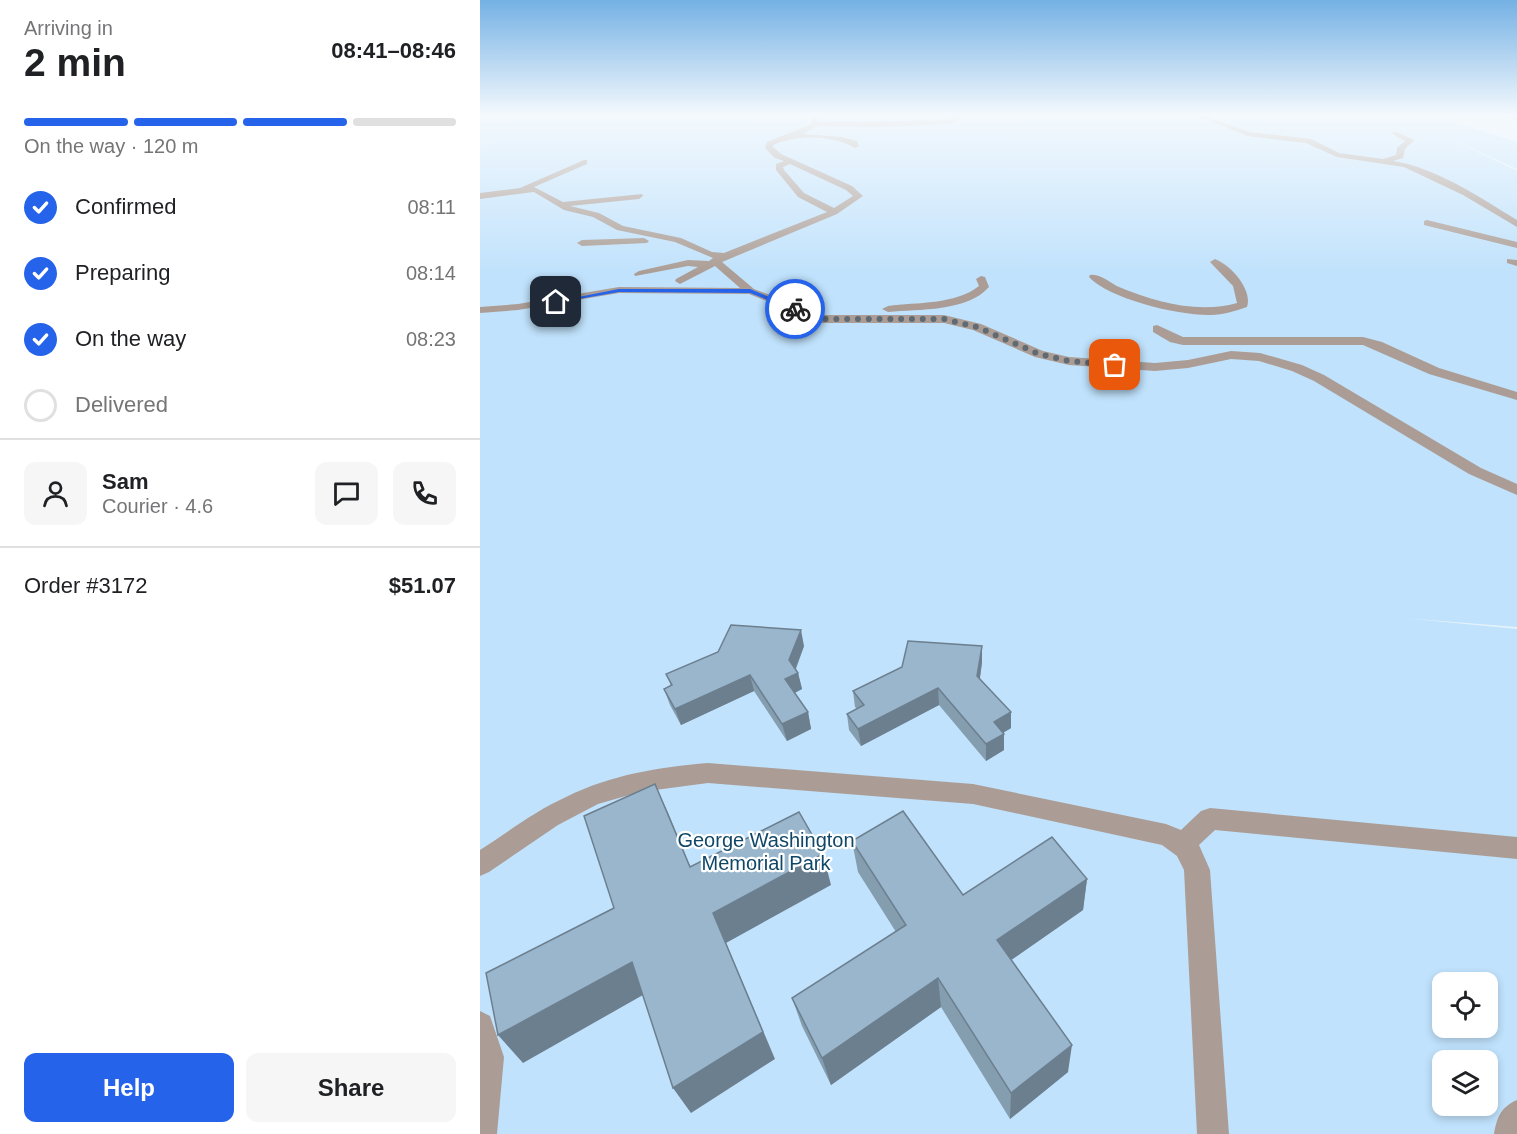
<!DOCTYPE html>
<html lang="en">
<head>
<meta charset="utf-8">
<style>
	body { margin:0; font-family:Helvetica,sans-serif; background:#f6f6f6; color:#202124; height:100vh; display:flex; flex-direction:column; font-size:22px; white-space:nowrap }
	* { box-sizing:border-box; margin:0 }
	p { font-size:20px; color:#757577 }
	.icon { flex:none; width:33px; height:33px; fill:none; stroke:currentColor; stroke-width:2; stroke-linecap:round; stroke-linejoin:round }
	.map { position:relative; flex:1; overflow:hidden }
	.sheet { display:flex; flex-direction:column; background:#fff; width:480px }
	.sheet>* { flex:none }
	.tools { position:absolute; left:952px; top:972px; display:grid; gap:12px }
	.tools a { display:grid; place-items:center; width:66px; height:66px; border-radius:12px; background:#fff; box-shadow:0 3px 9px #0003; font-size:30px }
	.pin { position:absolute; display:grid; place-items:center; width:51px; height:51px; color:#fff; margin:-26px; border-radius:12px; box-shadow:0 3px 9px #0006 }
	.courier { position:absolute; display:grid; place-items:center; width:60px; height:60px; margin:-30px; border:4px solid #2563eb; border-radius:50%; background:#fff; color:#222; box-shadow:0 2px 8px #0007 }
	.overview em { font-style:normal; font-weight:700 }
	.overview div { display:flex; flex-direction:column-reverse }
	.overview { display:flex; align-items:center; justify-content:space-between; height:102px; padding:0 24px }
	h1 { font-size:39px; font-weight:700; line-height:45px }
	.bar { display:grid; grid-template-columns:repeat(4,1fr); gap:9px 6px; align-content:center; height:72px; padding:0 24px }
	.bar i { height:8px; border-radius:4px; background:#e0e0e0 }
	.bar .on { background:#2563eb }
	.bar p { grid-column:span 4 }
	.line { display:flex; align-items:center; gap:15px; padding:0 24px; border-top:2px solid #e0e0e0 }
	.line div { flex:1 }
	.round { display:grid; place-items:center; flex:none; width:63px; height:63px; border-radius:12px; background:#f6f6f6 }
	ol { padding:0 24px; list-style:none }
	li { display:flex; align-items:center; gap:18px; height:66px }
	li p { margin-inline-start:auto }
	li .icon { padding:6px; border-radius:50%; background:#2563eb; color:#fff; stroke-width:4 }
	li:last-child { color:#757577 }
	li i { width:33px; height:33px; border:3px solid #e0e0e0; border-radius:50% }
	.cta { display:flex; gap:12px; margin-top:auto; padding:12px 24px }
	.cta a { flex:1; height:69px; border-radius:12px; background:#2563eb; color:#fff; font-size:24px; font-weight:700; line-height:69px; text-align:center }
	.cta a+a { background:#f6f6f6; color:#202124 }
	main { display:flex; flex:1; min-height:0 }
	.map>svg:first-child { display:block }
</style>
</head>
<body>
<main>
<section class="sheet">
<div class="overview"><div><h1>2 min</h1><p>Arriving in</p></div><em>08:41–08:46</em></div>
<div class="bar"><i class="on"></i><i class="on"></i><i class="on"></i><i></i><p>On the way · 120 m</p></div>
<ol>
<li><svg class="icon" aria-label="check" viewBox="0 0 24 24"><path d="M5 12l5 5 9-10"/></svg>Confirmed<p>08:11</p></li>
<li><svg class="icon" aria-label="check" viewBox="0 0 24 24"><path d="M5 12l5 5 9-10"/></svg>Preparing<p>08:14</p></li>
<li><svg class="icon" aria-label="check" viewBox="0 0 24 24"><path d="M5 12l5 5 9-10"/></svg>On the way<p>08:23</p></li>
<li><i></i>Delivered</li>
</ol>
<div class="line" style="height:108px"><a class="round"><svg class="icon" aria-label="person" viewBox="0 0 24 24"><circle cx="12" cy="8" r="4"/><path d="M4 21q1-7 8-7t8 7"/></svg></a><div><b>Sam</b><p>Courier · 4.6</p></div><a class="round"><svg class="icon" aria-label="chat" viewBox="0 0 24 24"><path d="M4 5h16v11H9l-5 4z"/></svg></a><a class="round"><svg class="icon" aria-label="phone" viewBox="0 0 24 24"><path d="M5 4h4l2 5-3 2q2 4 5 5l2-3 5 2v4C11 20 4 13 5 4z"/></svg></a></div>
<div class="line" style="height:78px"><div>Order #3172</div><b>$51.07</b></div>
<div class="cta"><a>Help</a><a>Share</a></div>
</section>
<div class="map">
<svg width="1037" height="1134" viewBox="0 0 1037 1134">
	<rect width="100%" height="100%" fill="#e6f2fb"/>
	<!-- green -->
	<path fill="#c0e2fc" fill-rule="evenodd" d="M 0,116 L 968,116 L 971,121 L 1037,142 L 1037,169 L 948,128 L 1037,171 L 1037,627 L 923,618 L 1037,629 L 1037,1134 L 0,1134 L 0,145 L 35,134 L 0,144 ZM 963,982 L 1008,982 L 1008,1028 L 963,1028 ZM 963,1060 L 1008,1060 L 1008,1106 L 963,1106 Z"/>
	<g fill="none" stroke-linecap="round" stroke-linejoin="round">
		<!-- minor -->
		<path fill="#ab9d95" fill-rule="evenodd" d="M 332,116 L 338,116 L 338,122 L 470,120 L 475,116 L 482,116 L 472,124 L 396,127 L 337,126 L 323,134 L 361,137 L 377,141 L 379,146 L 375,148 C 355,135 316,134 293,145 L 293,147 L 301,154 L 372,186 L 383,196 L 357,214 L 242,262 L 274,289 L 343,315 L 464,315 L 501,324 L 563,351 L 589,357 L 675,363 L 708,360 L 751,351 L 780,353 L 822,365 L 844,375 L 1001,468 L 1037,484 L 1037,495 L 989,474 L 834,381 L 812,371 L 779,361 L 751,359 L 708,368 L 675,371 L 589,365 L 555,357 L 493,330 L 464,323 L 341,323 L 269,294 L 139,293 L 38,310 L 0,313 L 0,307 L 38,304 L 139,287 L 260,288 L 235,266 L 200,284 L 195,281 L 196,279 L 218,267 L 208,266 L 155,276 L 154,274 L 159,271 L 208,260 L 229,261 L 233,258 L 195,242 L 137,230 L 113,217 L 84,210 L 54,192 L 0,199 L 0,193 L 40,188 L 104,160 L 107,160 L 107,164 L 54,187 L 83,202 L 162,194 L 163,196 L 159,199 L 90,206 L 119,213 L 143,226 L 201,238 L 232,252 L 244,253 L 347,212 L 318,197 L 296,170 L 296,164 L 304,161 L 295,158 L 285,148 L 287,142 L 327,126 L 332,123 ZM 310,164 L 366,190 L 373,196 L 354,208 L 324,193 L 304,170 L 303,167 Z
			M 717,116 L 725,116 L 769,132 L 831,139 L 859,153 L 903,159 L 916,155 L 917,148 L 925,141 L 911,133 L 916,132 L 934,140 L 925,149 L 923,158 L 913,161 C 955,167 1001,198 1037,220 L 1037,227 L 983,195 L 924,167 L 857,157 L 826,143 L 768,136 Z
			M 1025,116 L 1037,117 L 1037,121 L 1026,117 Z
			M 947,220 L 1037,242 L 1037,248 L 944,225 L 944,221 Z
			M 164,238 L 169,241 L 167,243 L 102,246 L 97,243 L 102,240 Z
			M 735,259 C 751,265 773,290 767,307 C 755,311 743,315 731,315 C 700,316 629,299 609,277 L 610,275 C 620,273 630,283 639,287 C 675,302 719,314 757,303 L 753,286 L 730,262 Z
			M 1027,259 L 1037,260 L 1037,266 L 1027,263 Z
			M 501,276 L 505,277 L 509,287 C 487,312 439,309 408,312 L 402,309 L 408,306 C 437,302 475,305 499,286 L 496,279 Z
			M 677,325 L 703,337 L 883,337 L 902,342 L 959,368 L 1037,392 L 1037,400 L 949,374 L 883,345 L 703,345 L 690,342 L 673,332 L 673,326 Z
			M 228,763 L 493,784 L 686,824 L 701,830 L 721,811 L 730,808 L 1037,837 L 1037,859 L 735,830 L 719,845 L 730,870 L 749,1134 L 717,1134 L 704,870 L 697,856 L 682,845 L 493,804 L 228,783 L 160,792 L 118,804 L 78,825 L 9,872 L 0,876 L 0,850 C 28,832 55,811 86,797 C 130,775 179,767 228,763 Z
			M 0,1011 L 10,1016 L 24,1057 L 17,1134 L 0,1134 Z
			M 1037,1100 L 1037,1134 L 1014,1134 C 1017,1117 1021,1107 1037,1100 Z"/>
	</g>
	<!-- wall -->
	<path fill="#849daf" d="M 324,646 L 316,669 L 318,673 L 322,689 L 314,693 L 328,712 L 331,729 L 307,741 L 274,691 L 201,725 L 190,705 L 184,689 L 191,686 L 186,674 Z
		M 502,646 L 502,662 L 500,678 L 531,728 L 523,733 L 524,750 L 506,761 L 459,705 L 381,746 L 369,730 L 367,714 L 377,709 L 375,707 L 373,691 Z
		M 372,841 L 483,895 L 607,879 L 603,910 L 531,960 L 588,1072 L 530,1119 L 461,1007 L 351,1085 L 322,1026 L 312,998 L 416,932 L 378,872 Z"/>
	<!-- shaded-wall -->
	<path fill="#6c7f8f" d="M 321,630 L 324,646 L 313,675 L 318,673 L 322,689 L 309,696 L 305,679 L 309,660 Z
		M 502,646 L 502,662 L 498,692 L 497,676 Z
		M 270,675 L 274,691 L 201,725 L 195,709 Z
		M 458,688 L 459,705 L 381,746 L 378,729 Z
		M 328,712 L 331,729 L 307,741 L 302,724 Z
		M 531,712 L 531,728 L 514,738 L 514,722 Z
		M 524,734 L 524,750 L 506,761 L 506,744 Z
		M 175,784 L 189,815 L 223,898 L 210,867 Z
		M 343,854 L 351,885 L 246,943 L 295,1059 L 211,1113 L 193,1088 L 233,913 Z
		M 607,879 L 603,910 L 517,970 L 517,940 Z
		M 152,962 L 170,991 L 43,1063 L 18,1035 Z
		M 458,978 L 461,1007 L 351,1085 L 342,1058 Z
		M 592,1045 L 588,1072 L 530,1119 L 531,1093 Z"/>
	<!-- building -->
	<path fill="#9ab6cc" stroke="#6c7f8f" stroke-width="1.5" d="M 251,625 L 321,630 L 309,660 L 318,673 L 305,679 L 328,712 L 302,724 L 270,675 L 195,709 L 184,689 L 192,685 L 186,674 L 238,652 Z
		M 428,641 L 502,646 L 497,676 L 531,712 L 514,722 L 524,734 L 506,744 L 458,688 L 378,729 L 367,714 L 384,705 L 373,691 L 422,667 Z
		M 175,784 L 210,867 L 319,812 L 343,854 L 233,913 L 283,1032 L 193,1088 L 152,962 L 18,1035 L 6,973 L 134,908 L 104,816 Z
		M 423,811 L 483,895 L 572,837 L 607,879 L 517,940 L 592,1045 L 531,1093 L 458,978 L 342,1058 L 312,998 L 426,925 L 372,841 Z"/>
	<!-- sky -->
	<linearGradient id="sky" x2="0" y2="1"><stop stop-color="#74b1e4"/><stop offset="0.42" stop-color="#f4f9fd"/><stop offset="1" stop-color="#f4f9fd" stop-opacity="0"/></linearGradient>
	<rect width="1037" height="274" fill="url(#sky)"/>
	<!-- route -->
	<path fill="#2563eb" d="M 139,289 L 270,289 L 318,309 L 313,310 L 270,293 L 139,292 L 76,303 L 73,302 Z"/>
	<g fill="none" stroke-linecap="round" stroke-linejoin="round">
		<!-- done -->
		<path stroke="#5f6a72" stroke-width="6" stroke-dasharray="0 10.8" d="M 315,309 L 341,319 L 464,319 L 497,327 L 559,354 L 589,361 L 635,365"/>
	</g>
	<g text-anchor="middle" stroke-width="4.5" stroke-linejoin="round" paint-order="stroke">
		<!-- near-park labels -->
		<g font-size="20" fill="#104768" stroke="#fff">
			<text x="286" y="847">George Washington<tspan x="286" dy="23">Memorial Park</tspan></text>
		</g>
	</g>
</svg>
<div class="tools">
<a><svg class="icon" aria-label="locate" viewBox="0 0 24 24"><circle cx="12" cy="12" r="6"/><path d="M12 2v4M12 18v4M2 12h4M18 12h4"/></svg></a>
<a><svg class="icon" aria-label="layers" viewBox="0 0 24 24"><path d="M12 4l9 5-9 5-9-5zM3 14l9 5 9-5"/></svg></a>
</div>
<div class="pin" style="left:635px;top:365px;background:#ea580c"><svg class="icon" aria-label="bag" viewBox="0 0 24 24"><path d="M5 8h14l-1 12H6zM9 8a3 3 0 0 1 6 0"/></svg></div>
<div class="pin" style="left:76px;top:302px;background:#1f2937"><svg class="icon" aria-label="home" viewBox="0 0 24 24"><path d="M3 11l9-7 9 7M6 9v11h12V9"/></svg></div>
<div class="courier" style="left:315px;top:309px"><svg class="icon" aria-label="bike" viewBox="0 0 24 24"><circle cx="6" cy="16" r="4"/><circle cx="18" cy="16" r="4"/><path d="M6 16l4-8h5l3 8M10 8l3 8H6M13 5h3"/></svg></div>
</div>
</main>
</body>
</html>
